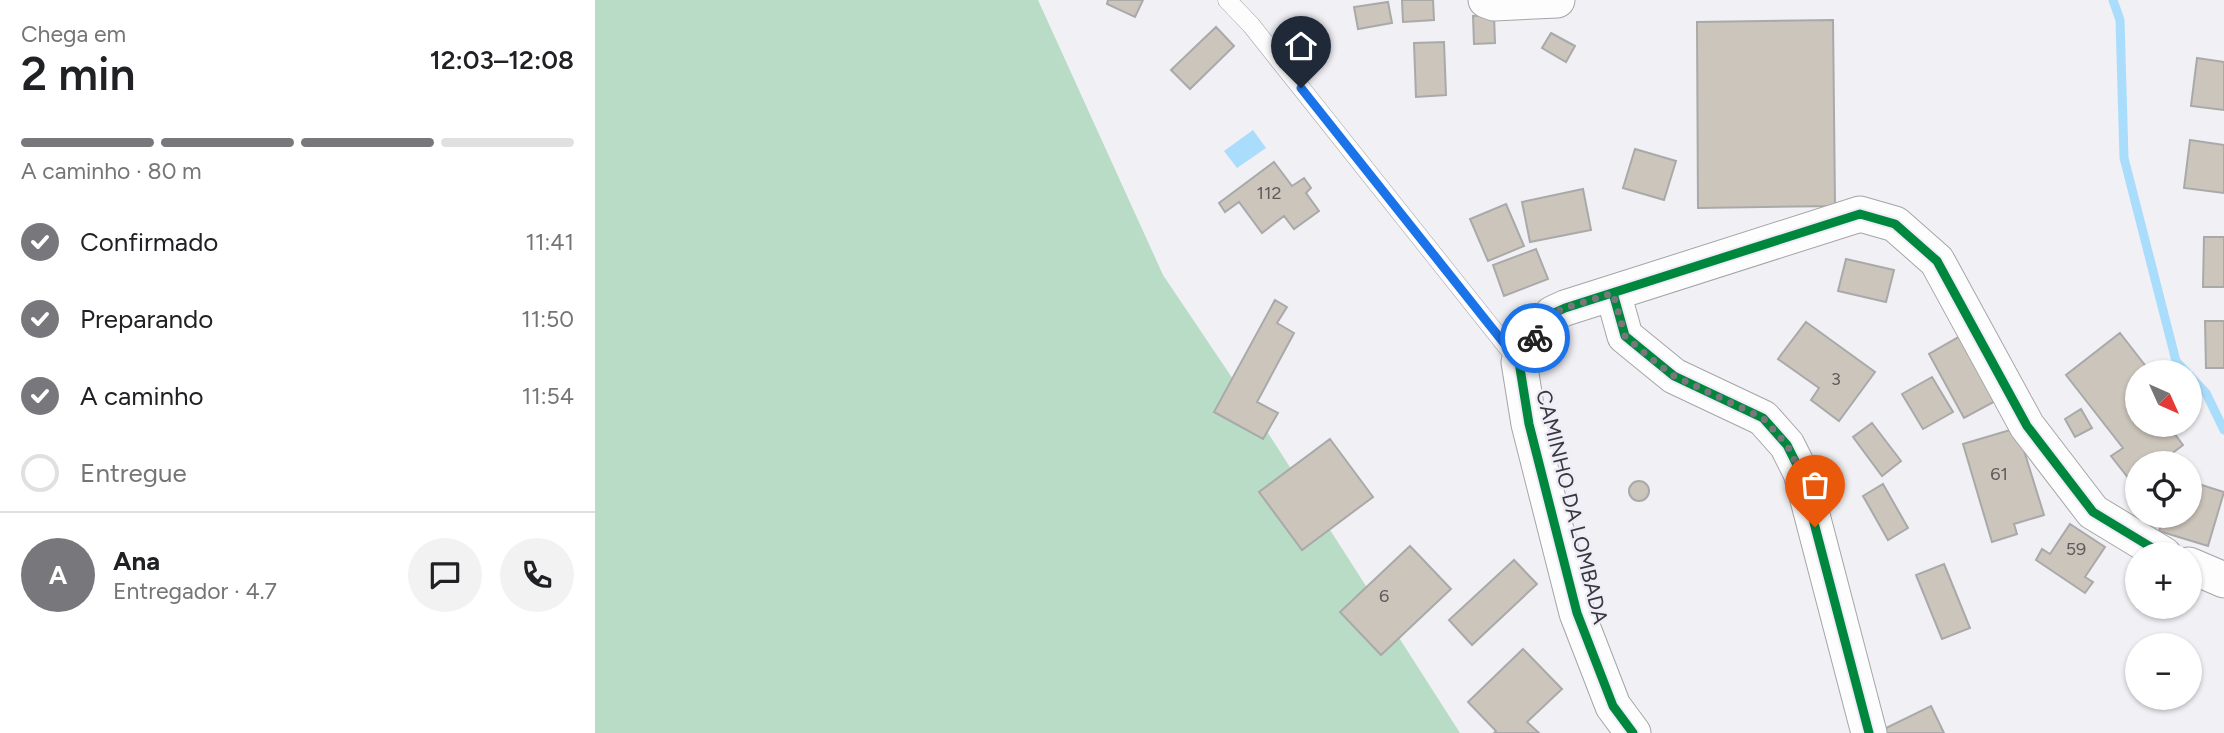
<!DOCTYPE html>
<html lang="pt">
<head>
<meta charset="utf-8">
<style>
	body { margin:0; font-family:Figtree,sans-serif; background:#f2f2f2; color:#202124; height:100vh; display:flex; flex-direction:column; font-size:26px; white-space:nowrap }
	* { box-sizing:border-box; margin:0 }
	p { font-size:23px; color:#757577 }
	.icon { flex:none; width:38px; height:38px; fill:none; stroke:currentColor; stroke-width:2; stroke-linecap:round; stroke-linejoin:round }
	.map { position:relative; flex:1; overflow:hidden }
	.sheet { display:flex; flex-direction:column; background:#fff; width:595px }
	.sheet>* { flex:none }
	.needle { width:46px; rotate:135deg }
	.controls { position:absolute; left:1530px; top:360px; display:grid; gap:14px }
	.controls a { display:grid; place-items:center; width:77px; height:77px; border-radius:50%; background:#fff; box-shadow:0 2px 5px #0004; font-size:35px }
	.pin { position:absolute; display:grid; place-items:center; width:60px; height:60px; color:#fff; margin:-72px -30px; border-radius:50% 50% 50% 0; rotate:-45deg; box-shadow:0 0 7px #0007 }
	.pin .icon { rotate:45deg }
	.courier { position:absolute; display:grid; place-items:center; width:70px; height:70px; margin:-35px; border:5px solid #1a73e8; border-radius:50%; background:#fff; color:#222; box-shadow:0 2px 9px #0007 }
	.headline em { font-style:normal; font-weight:600 }
	.headline div { display:flex; flex-direction:column-reverse }
	.headline { display:flex; align-items:center; justify-content:space-between; height:119px; padding:0 21px }
	h1 { font-size:46px; font-weight:600; line-height:52px }
	.bar { display:grid; grid-template-columns:repeat(4,1fr); gap:10px 7px; align-content:center; height:84px; padding:0 21px }
	.bar i { height:9px; border-radius:5px; background:#e0e0e0 }
	.bar .active { background:#78787c }
	.bar p { grid-column:span 4 }
	.line { display:flex; align-items:center; gap:18px; padding:0 21px; border-top:2px solid #e0e0e0 }
	.line div { flex:1 }
	.round { display:grid; place-items:center; flex:none; width:74px; height:74px; border-radius:37px; background:#f2f2f2 }
	ol { padding:0 21px; list-style:none }
	li { display:flex; align-items:center; gap:21px; height:77px }
	li p { margin-inline-start:auto }
	li .icon { padding:7px; border-radius:50%; background:#78787c; color:#fff; stroke-width:4 }
	li:last-child { color:#757577 }
	li i { width:38px; height:38px; border:4px solid #e0e0e0; border-radius:50% }
	main { display:flex; flex:1; min-height:0 }
	.map>svg:first-child { display:block }
</style>
</head>
<body>
<main>
<section class="sheet">
<div class="headline"><div><h1>2 min</h1><p>Chega em</p></div><em>12:03–12:08</em></div>
<div class="bar"><i class="active"></i><i class="active"></i><i class="active"></i><i></i><p>A caminho · 80 m</p></div>
<ol>
<li><svg class="icon" aria-label="check" viewBox="0 0 24 24"><path d="M5 12l5 5 9-10"/></svg>Confirmado<p>11:41</p></li>
<li><svg class="icon" aria-label="check" viewBox="0 0 24 24"><path d="M5 12l5 5 9-10"/></svg>Preparando<p>11:50</p></li>
<li><svg class="icon" aria-label="check" viewBox="0 0 24 24"><path d="M5 12l5 5 9-10"/></svg>A caminho<p>11:54</p></li>
<li><i></i>Entregue</li>
</ol>
<div class="line" style="height:126px"><b class="round" style="background:#78787c;color:#fff">A</b><div><b>Ana</b><p>Entregador · 4.7</p></div><a class="round"><svg class="icon" aria-label="chat" viewBox="0 0 24 24"><path d="M4 5h16v11H9l-5 4z"/></svg></a><a class="round"><svg class="icon" aria-label="phone" viewBox="0 0 24 24"><path d="M5 4h4l2 5-3 2q2 4 5 5l2-3 5 2v4C11 20 4 13 5 4z"/></svg></a></div>
</section>
<div class="map">
<svg width="1629" height="733" viewBox="0 0 1629 733">
	<rect width="100%" height="100%" fill="#f0f0f5"/>
	<!-- forest -->
	<path fill="#b8dcc5" d="M 0,0 L 443,0 L 568,275 L 650,397 L 865,733 L 0,733 Z"/>
	<!-- water -->
	<path fill="#aaddfb" d="M 658,130 L 671,148 L 642,168 L 629,151 Z"/>
	<g fill="none" stroke-linecap="round" stroke-linejoin="round">
		<!-- stream -->
		<path stroke="#aaddfb" stroke-width="9" d="M 1518,0 L 1525,20 L 1529,158 L 1581,361 L 1592,373
			M 1594,375 L 1611,393 L 1629,430"/>
	</g>
	<!-- building -->
	<path fill="#ccc5bb" stroke="#aaa9aa" stroke-width="2" d="M 513,0 L 548,0 L 540,17 L 512,4 Z
		M 807,0 L 838,0 L 839,20 L 808,22 Z
		M 793,2 L 797,23 L 763,29 L 759,7 Z
		M 899,15 L 900,43 L 879,44 L 878,16 Z
		M 1238,20 L 1240,206 L 1103,208 L 1102,22 Z
		M 621,27 L 639,46 L 595,89 L 576,70 Z
		M 956,33 L 980,46 L 971,62 L 947,48 Z
		M 849,42 L 851,95 L 821,97 L 819,43 Z
		M 1602,58 L 1629,62 L 1629,110 L 1596,106 Z
		M 1595,140 L 1629,145 L 1629,193 L 1589,188 Z
		M 1040,149 L 1081,161 L 1069,200 L 1028,188 Z
		M 679,162 L 697,186 L 709,178 L 716,188 L 711,193 L 724,211 L 699,229 L 689,216 L 667,233 L 644,202 L 630,212 L 624,203 Z
		M 988,189 L 996,230 L 935,242 L 927,202 Z
		M 911,204 L 929,246 L 893,261 L 875,219 Z
		M 1609,237 L 1629,237 L 1629,287 L 1608,287 Z
		M 941,249 L 953,279 L 909,296 L 898,265 Z
		M 1251,259 L 1299,270 L 1291,302 L 1243,291 Z
		M 680,300 L 692,307 L 682,323 L 699,333 L 662,402 L 683,413 L 668,439 L 619,412 Z
		M 1610,321 L 1629,321 L 1629,368 L 1611,368 Z
		M 1211,322 L 1280,372 L 1244,421 L 1216,400 L 1224,388 L 1183,359 Z
		M 1525,333 L 1556,373 L 1542,373 L 1542,425 L 1573,425 L 1588,445 L 1563,464 L 1542,464 L 1542,480 L 1538,484 L 1516,456 L 1528,448 L 1471,375 Z
		M 1369,334 L 1404,399 L 1369,418 L 1334,354 Z
		M 1337,377 L 1358,412 L 1328,429 L 1307,394 Z
		M 1486,409 L 1497,428 L 1480,437 L 1470,419 Z
		M 1277,423 L 1306,461 L 1287,476 L 1258,437 Z
		M 1422,428 L 1449,515 L 1419,524 L 1422,534 L 1397,542 L 1368,444 Z
		M 735,439 L 778,497 L 707,550 L 664,492 Z
		M1034 491a10 10 0 1 1 20 0a10 10 0 1 1-20 0Z
		M 1594,481 L 1629,492 L 1613,546 L 1564,531 L 1569,516 L 1594,516 Z
		M 1288,484 L 1313,528 L 1293,540 L 1268,496 Z
		M 1475,524 L 1510,547 L 1490,577 L 1498,582 L 1490,593 L 1441,560 L 1447,549 L 1455,554 Z
		M 815,546 L 856,589 L 786,655 L 745,612 Z
		M 919,560 L 942,584 L 877,645 L 854,620 Z
		M 1349,564 L 1375,628 L 1347,639 L 1321,575 Z
		M 928,649 L 967,689 L 932,722 L 944,733 L 899,733 L 901,731 L 873,702 Z
		M 1336,706 L 1349,733 L 1291,733 L 1289,729 Z"/>
	<g fill="none" stroke-linecap="round" stroke-linejoin="round">
		<defs>
			<path id="lane" d="M 632,0 L 656,25 L 924,362"/>
			<path id="street" d="M 891,0 L 899,3 L 962,0
				M 1018,293 L 1030,336 L 1079,376 L 1168,418 L 1192,445 L 1206,473 L 1274,733
				M 1594,565 L 1629,580
				M 1038,733 L 1018,706 L 982,613 L 934,424 L 924,362 L 957,314 L 970,308 L 1265,214 L 1300,224 L 1342,261 L 1432,426 L 1498,512 L 1569,555"/>
		</defs>
		<!-- lane casing -->
		<use href="#lane" stroke="#a5a5a9" stroke-width="19"/>
		<!-- street casing -->
		<use href="#street" stroke="#a5a5a9" stroke-width="37"/>
		<!-- lane -->
		<use href="#lane" stroke="#fdfdfe" stroke-width="18"/>
		<!-- street -->
		<use href="#street" stroke="#fdfdfe" stroke-width="35"/>
		<defs>
			<path id="cycleway" d="M 1018,293 L 1030,336 L 1079,376 L 1168,418 L 1192,445 L 1206,473 L 1274,733
				M 1038,733 L 1018,706 L 982,613 L 934,424 L 924,362 L 957,314 L 970,308 L 1265,214 L 1300,224 L 1342,261 L 1432,426 L 1498,512 L 1569,555"/>
		</defs>
		<!-- cycleway casing -->
		<use href="#cycleway" stroke="#efedf8" stroke-width="13"/>
		<!-- cycleway -->
		<use href="#cycleway" stroke="#00873e" stroke-width="9"/>
	</g>
	<g fill="none" stroke-linecap="round" stroke-linejoin="round">
		<!-- done -->
		<path stroke="#78787c" stroke-width="7" stroke-dasharray="0 12.6" d="M 940,338 L 957,314 L 970,308 L 1018,293 L 1030,336 L 1054,357 L 1079,376 L 1168,418 L 1192,445 L 1206,473 L 1220,527"/>
		<!-- route -->
		<path stroke="#1a73e8" stroke-width="9" d="M 706,88 L 924,362 L 940,338"/>
	</g>
	<g text-anchor="middle" stroke-width="5" stroke-linejoin="round" paint-order="stroke">
		<!-- number labels -->
		<g font-size="18" fill="#5d5a5b">
			<text x="674" y="199">112</text>
			<text x="1241" y="385">3</text>
			<text x="1404" y="480">61</text>
			<text x="1481" y="555">59</text>
			<text x="789" y="602">6</text>
		</g>
		<!-- street labels -->
		<g font-size="21" fill="#38373b" stroke="#efedf8">
			<text transform="translate(977 507) rotate(76)" y="7">CAMINHO DA LOMBADA</text>
		</g>
	</g>
</svg>
<div class="controls">
<a><svg class="needle" viewBox="-14 -14 28 28"><path d="M0-13l5 13h-10z" fill="#e53935"/><path d="M0 13l5-13h-10z" fill="#757577"/></svg></a>
<a><svg class="icon" aria-label="locate" viewBox="0 0 24 24"><circle cx="12" cy="12" r="6"/><path d="M12 2v4M12 18v4M2 12h4M18 12h4"/></svg></a>
<a>+</a>
<a>−</a>
</div>
<div class="pin" style="left:1220px;top:527px;background:#ea580c"><svg class="icon" aria-label="bag" viewBox="0 0 24 24"><path d="M5 8h14l-1 12H6zM9 8a3 3 0 0 1 6 0"/></svg></div>
<div class="pin" style="left:706px;top:88px;background:#1f2937"><svg class="icon" aria-label="home" viewBox="0 0 24 24"><path d="M3 11l9-7 9 7M6 9v11h12V9"/></svg></div>
<div class="courier" style="left:940px;top:338px"><svg class="icon" aria-label="bike" viewBox="0 0 24 24"><circle cx="6" cy="16" r="4"/><circle cx="18" cy="16" r="4"/><path d="M6 16l4-8h5l3 8M10 8l3 8H6M13 5h3"/></svg></div>
</div>
</main>
</body>
</html>
